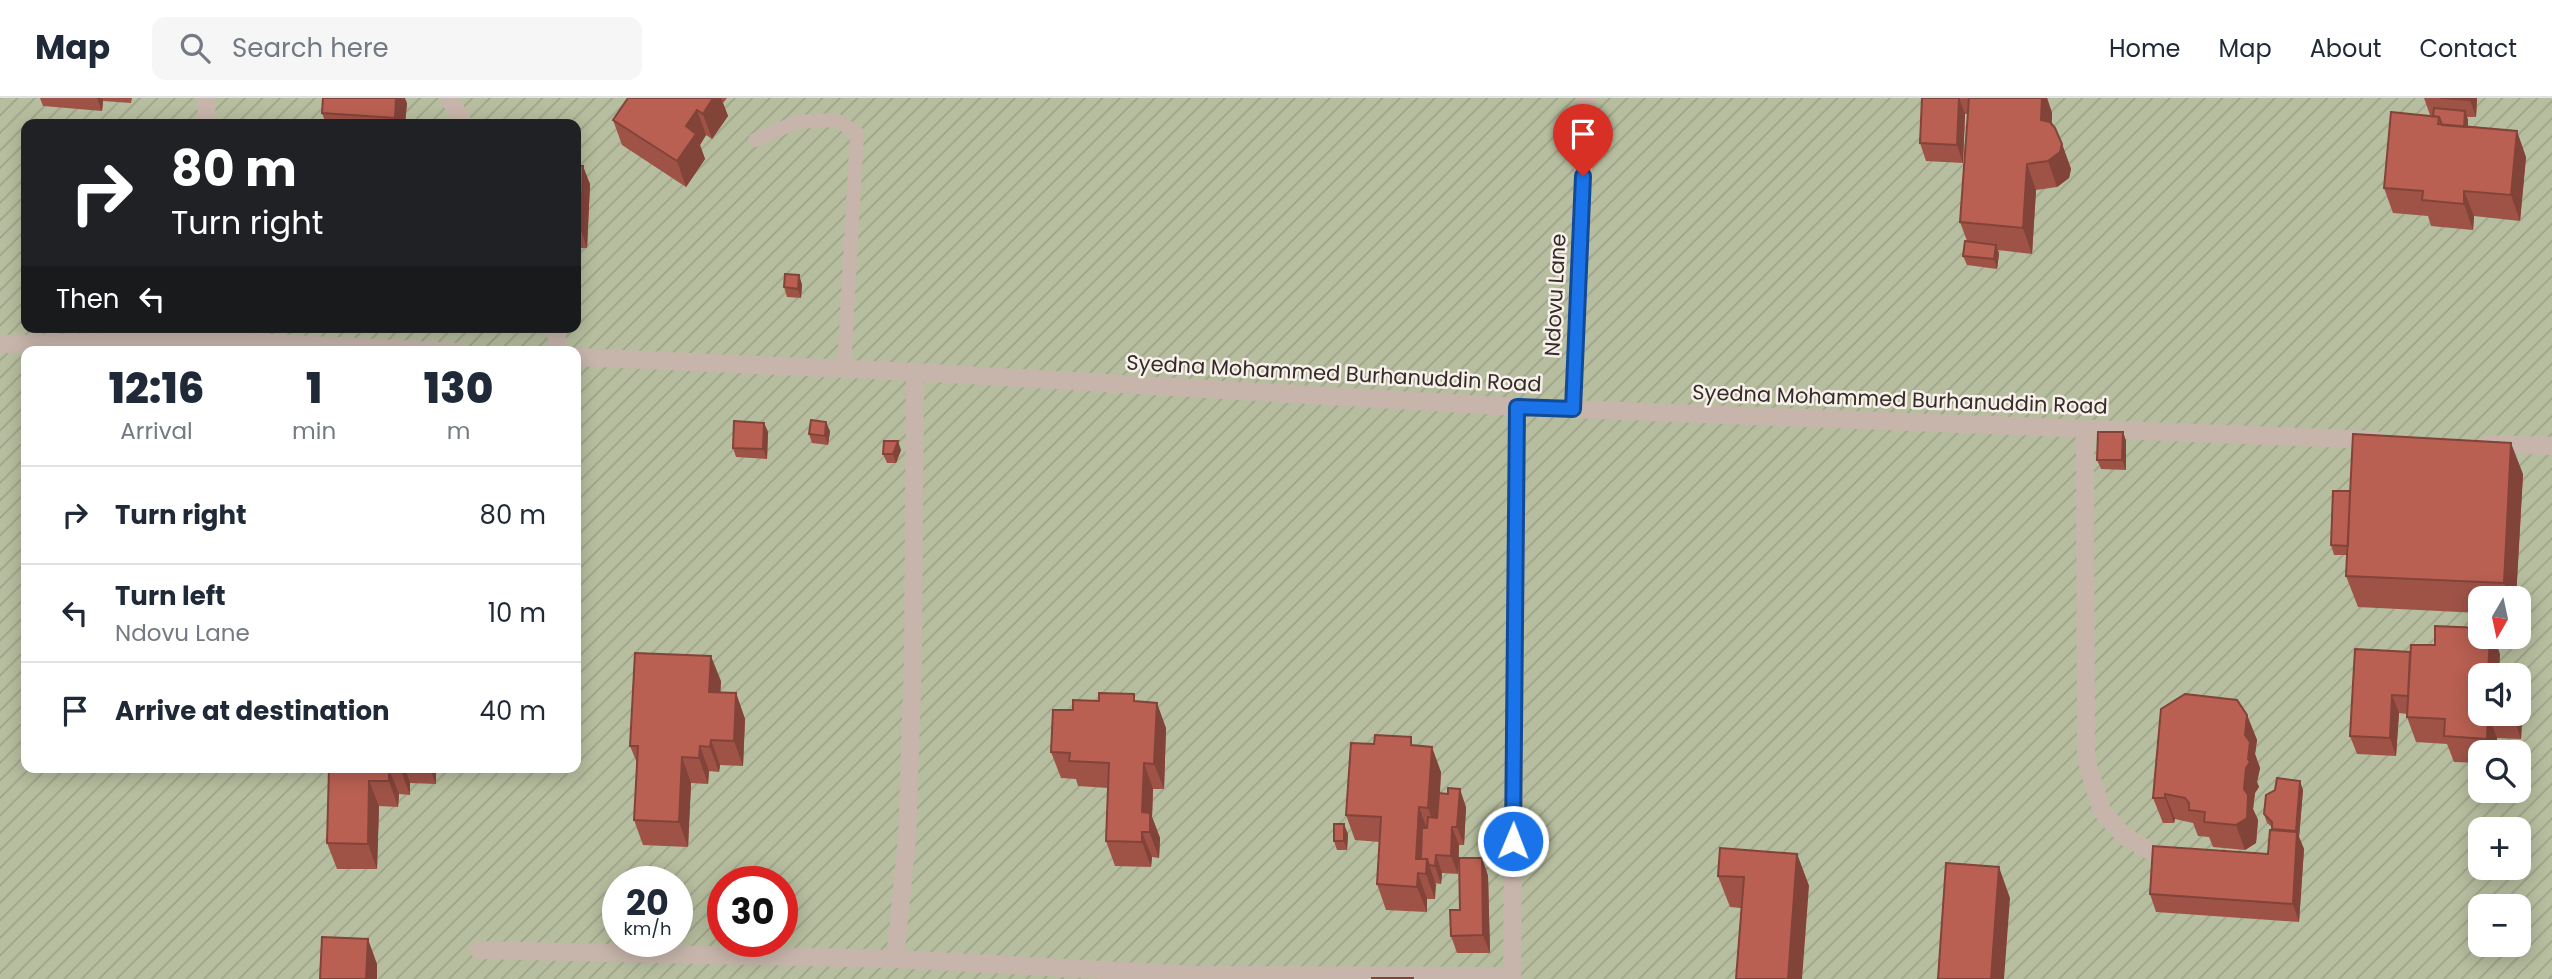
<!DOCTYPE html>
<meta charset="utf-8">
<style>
:root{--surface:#fff;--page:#f6f6f7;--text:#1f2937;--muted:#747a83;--line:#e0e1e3}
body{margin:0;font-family:Poppins,sans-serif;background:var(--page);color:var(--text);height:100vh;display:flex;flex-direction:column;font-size:26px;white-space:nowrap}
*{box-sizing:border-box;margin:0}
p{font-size:23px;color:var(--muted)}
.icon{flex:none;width:38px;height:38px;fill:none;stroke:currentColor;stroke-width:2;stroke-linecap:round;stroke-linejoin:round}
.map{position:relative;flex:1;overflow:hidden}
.sheet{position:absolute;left:21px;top:248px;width:560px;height:427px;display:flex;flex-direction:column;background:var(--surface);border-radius:14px;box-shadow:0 4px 18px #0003}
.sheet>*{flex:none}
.top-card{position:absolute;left:21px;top:21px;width:560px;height:214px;border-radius:14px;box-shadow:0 4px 18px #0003;background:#202124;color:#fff;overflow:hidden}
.needle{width:46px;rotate:189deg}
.controls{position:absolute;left:2468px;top:488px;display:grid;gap:14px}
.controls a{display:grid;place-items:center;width:63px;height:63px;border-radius:14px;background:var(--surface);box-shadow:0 4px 18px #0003;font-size:35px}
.speed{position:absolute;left:602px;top:768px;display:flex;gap:14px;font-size:35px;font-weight:700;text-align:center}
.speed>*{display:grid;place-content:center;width:91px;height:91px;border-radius:50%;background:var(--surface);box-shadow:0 4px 18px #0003;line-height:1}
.speed small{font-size:18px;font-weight:400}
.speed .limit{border:10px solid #d22;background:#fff;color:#111}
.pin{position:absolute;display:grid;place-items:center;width:60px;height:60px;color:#fff;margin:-72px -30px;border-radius:50% 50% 50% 0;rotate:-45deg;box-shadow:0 0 7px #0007}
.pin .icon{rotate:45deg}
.me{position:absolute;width:77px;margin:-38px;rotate:1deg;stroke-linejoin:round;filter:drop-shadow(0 0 5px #0008)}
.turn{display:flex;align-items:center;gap:24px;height:147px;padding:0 35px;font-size:32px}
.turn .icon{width:91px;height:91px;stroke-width:2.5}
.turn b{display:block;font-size:49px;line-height:60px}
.then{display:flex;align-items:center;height:66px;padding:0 35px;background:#0003;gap:14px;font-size:26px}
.eta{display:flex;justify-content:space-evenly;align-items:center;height:119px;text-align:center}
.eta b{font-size:42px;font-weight:800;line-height:49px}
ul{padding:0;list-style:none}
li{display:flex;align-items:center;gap:21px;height:98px;padding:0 35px;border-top:2px solid var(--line)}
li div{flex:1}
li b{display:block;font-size:26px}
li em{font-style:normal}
header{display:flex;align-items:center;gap:42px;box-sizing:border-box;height:98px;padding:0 35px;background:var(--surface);border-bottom:2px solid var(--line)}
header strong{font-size:33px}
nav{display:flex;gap:38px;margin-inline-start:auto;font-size:24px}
.search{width:490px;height:63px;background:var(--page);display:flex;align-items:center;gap:18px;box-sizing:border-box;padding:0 24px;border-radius:14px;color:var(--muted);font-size:26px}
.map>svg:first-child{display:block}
.garden{fill:url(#garden-furrows);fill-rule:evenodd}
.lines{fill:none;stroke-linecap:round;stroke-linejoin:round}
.lane{stroke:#c7b5ab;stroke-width:14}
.street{stroke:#c7b5ab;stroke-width:18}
.wall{fill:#9f5347}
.shaded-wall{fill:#824339}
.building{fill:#b96052;stroke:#824339;stroke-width:2}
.route-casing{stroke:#114b97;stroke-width:18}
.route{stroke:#1a73e8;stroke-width:12}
.labels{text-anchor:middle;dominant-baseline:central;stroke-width:5;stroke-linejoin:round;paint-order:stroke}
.street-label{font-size:21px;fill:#352c29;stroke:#f8f0ea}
</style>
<header>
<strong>Map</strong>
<div class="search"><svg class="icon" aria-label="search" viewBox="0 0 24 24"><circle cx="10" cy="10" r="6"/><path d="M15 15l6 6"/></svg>Search here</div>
<nav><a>Home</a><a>Map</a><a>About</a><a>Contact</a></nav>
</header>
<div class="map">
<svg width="2552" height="881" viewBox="0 0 2552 881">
<defs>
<pattern id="garden-furrows" width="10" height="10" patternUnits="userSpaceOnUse" patternTransform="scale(1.75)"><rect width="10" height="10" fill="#b7be9f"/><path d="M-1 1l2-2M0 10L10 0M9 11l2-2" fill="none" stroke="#9ea389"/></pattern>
</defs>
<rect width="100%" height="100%" fill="#f0e6de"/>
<path class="garden" d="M0,0H2552V881H0ZM26,26H576V229H26ZM26,254H576V670H26ZM2480,500H2518V539H2480ZM2480,578H2518V616H2480ZM2480,654H2518V693H2480ZM2480,732H2518V770H2480ZM618,784H677V844H618ZM723,784H782V844H723ZM2480,808H2518V847H2480Z"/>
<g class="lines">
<path class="lane" d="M755,42L797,24L836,22L857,35L844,270"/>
<path class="street" d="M206,0L207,26
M449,0L464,26
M554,229L560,254
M0,246L207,242L460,254
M576,259L915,274L1517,309L2376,342
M1573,311L1586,0
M2085,331L2086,661L2102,713L2124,738L2159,758
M2488,346L2552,348
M479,852L895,861L907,741L913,562L915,274
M895,861L1196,877L1512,878
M1512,881L1517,309"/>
</g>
<path class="wall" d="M40,0H132L131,5L103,3L102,13L43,8Z
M628,0H727L723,5L728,18L712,41L706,37L700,47L705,61L686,89L622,47L613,22Z
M1922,0H2047L2052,15V26L2062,46L2071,71L2069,80L2057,89L2036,92L2032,156L1998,152L1999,156L1997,171L1967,167L1963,158L1967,143L1960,124L1968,16H1965L1963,65L1926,63L1920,45Z
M2424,0H2477L2476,19H2467L2468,22V29L2526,59L2520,123L2474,118L2473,132L2431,128L2428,118L2393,115L2384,90L2433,18V17H2430Z
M407,5L405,26H326L322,15Z
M576,68L590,86L587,150H576Z
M799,177L802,187L801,200L787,199L784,189Z
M764,325L768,334L767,361L736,359L733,350Z
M830,333L828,347L812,345L809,336Z
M2123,334L2126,343V372L2101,371L2097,362Z
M901,352L896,365H887L883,356Z
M2523,376L2516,500H2480V515L2358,509L2346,478L2347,457H2334L2331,447L2350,393Z
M2410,554L2500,556L2480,616H2518V591L2523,604L2521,641L2497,640V654H2480V665L2454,664L2447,646L2416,644L2407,619V616L2399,615L2396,658L2357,656L2350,638Z
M721,583L720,595H736L745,621L743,668L720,667L719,674L709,673L708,686L691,685L688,749L643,747L634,722L637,665L630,648Z
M1137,604L1166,630L1164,691H1153L1152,719L1160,740L1159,760L1152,759L1151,769L1115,768L1106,743L1108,690L1078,688L1076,681L1061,680L1051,654Z
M2247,617L2257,642L2255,656L2260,670L2257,684L2259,689L2255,695L2253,711L2258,722L2256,745L2245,752L2213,749L2209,739L2198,738L2193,725L2175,721L2174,725H2163L2153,700Z
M1414,647L1441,674L1440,695L1466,709L1464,747H1459L1458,776L1442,775L1441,786L1435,785V801H1427V814L1386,812L1377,786L1380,744L1355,742L1346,717Z
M329,670H436V686L410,685V697L399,696L398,709L379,708L377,771H337L327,745Z
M2275,692H2303L2299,739L2304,751L2299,824L2156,814L2150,796L2268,756L2272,729L2267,725L2264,716Z
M1348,736L1347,752H1337L1334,743Z
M1797,756L1809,788L1741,810L1730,809L1718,778Z
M1482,760L1488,778L1490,855H1457L1451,838L1460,812Z"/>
<path class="shaded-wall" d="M97,0H102L103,3L102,13Z
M396,0H405L407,5L405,26H397L395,20Z
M713,0H721L728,18L712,41L703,16Z
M1959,0L1965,16L1963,65L1957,47Z
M2042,0H2047L2052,15L2050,48L2041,22Z
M2470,0H2477L2476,19L2470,2Z
M697,12L706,37L700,47L705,61L686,89L677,63L686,28Z
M2465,13L2468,22L2466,52L2463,43Z
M2517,33L2526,59L2520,123L2511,97Z
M2062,46L2071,71L2069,80L2057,89L2048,63Z
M2027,66L2036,92L2032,156L2023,130Z
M583,68L590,86L587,150L581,132Z
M2464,93L2474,118L2473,132L2464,106Z
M1996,147L1999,156L1997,171L1994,161Z
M799,177L802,187L801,200L798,191Z
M826,324L830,333L828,347L825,338Z
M764,325L768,334L767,361L763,351Z
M2123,334L2126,343V372L2122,362Z
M898,343L901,352L896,365L893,356Z
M2511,345L2523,376L2516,500H2510L2504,485Z
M2490,539H2494L2500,556L2499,578H2488Z
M711,558L721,583L719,619L709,594Z
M2518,591L2523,604L2521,641L2512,616H2518Z
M736,595L745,621L743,668L734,643Z
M2392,597L2399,615L2396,658L2390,640Z
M1157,605L1166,630L1164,691L1154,666Z
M2488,616L2497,640V654H2492L2487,641Z
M2247,617L2257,642L2255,656L2260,670L2257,684L2259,689L2255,695L2253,711L2258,722L2256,745L2245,752L2236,727L2248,661L2245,637Z
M711,642L720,667L719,674L710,649Z
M700,648L709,673L708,686L699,660Z
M1432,649L1441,674L1437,735L1428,710Z
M682,659L691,685L688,749L679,724Z
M1144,665L1153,691L1152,719L1160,740L1159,760L1142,714Z
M400,670H405L410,685V697Z
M430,670H436V686Z
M389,671L399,696L398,709L389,683Z
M369,683L379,708L377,771L368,746Z
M2300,683L2303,692L2299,739L2304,751L2299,824L2293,806L2296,733Z
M1460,691L1466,709L1464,747L1457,729Z
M2165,696L2175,721L2174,725L2165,700Z
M1419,709L1428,734L1426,767L1416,761Z
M1344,726L1348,736L1347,752L1344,743Z
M1452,729L1459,747L1458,776L1451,758Z
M1142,734L1152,759L1151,769L1142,744Z
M1797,756L1809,788L1802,881H1788Z
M1436,757L1442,775L1441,786L1435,768Z
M1482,760L1488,778L1490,855L1483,837Z
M1427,761L1436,787L1435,801L1426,776Z
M1999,769L2010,800L2004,881H1991Z
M1418,775L1427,801V814L1417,789Z
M368,841L377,866V881H366Z"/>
<path class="building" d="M323,0H396L395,20L322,15Z
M628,0H713L703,16L697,12L686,28L696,36L677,63L613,22Z
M1922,0H1959L1957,47L1920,45Z
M1969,0H2042L2041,22L2050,24L2055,30L2062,46L2060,54L2048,63L2027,66L2023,130L1960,124Z
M2440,0H2470V2Z
M2434,10L2465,13L2464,29L2442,27L2439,19L2433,18Z
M2391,14L2439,19L2438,26L2517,33L2511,97L2464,93V106L2422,102L2423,93L2384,90Z
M576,68H583L581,132H576Z
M1965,143L1996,147L1994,161L1963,158Z
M785,176L799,177L798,191L784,189Z
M811,322L826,324L825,338L809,336Z
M734,323L764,325L763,351L733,350Z
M2098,334H2123L2122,362H2097Z
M2353,336L2511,345L2504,485L2346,478Z
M884,343H898L893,356H883Z
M2333,393H2350L2348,448L2331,447Z
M2435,528L2480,530V539H2490L2488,577L2494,578H2480V616H2488L2487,641L2444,638L2445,621L2407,619L2411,547H2435Z
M2355,551L2410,554L2408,598L2392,597L2390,640L2350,638Z
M635,555L711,558L709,594L736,595L734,643L711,642L710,649L700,648L699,660L682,659L679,724L634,722L638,648H630Z
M1099,595L1134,596V603L1157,605L1154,666L1144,665L1142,714L1150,715V734H1142V744L1106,743L1109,665L1069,663L1070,655L1051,654L1053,612H1073V602L1099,603Z
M2185,596L2237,602L2247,617L2245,637L2250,644L2248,661L2250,664L2246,670L2244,691L2248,697L2247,720L2236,727L2204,724L2205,714L2189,712V705L2185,700L2165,696V700H2153L2161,611Z
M1375,637L1411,639V647L1432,649L1428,710L1419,709L1416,761H1427L1426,776L1418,775L1417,789L1377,786L1381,719L1346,717L1351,645L1374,646Z
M329,670H400V672L389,671V683H369L368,746L327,745Z
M2277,680L2300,683L2296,733L2272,731V724L2264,716L2266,697L2275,692Z
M1448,690L1460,691L1457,729H1452L1451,758L1436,757L1435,768L1429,767L1427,761H1421L1422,730H1427L1428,719L1437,720L1439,695L1448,696Z
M1334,726H1344V743H1334Z
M2270,732L2297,734L2293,806L2150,796L2153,748L2268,756Z
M1720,750L1797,756L1788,881H1736L1744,779L1718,778Z
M1459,760H1482L1483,837L1451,838L1450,812H1460Z
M1946,765L1999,769L1991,881H1938Z
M322,839L368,841L366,881H320Z
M1372,880H1414L1372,881Z"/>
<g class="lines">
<defs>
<path id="route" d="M1513,743L1517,309L1573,311L1583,78"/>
</defs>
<use href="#route" class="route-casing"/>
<use href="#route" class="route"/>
</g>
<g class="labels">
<g class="street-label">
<text transform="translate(1555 197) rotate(-87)">Ndovu Lane</text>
<text transform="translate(1334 275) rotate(3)">Syedna Mohammed Burhanuddin Road</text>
<text transform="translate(1900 301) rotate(2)">Syedna Mohammed Burhanuddin Road</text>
</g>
</g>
</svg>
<div class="controls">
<a><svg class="needle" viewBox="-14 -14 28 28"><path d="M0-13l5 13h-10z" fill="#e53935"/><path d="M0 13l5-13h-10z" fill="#747a83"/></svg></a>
<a><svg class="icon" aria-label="sound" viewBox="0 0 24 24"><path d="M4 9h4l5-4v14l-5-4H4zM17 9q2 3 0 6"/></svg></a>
<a><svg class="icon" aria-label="search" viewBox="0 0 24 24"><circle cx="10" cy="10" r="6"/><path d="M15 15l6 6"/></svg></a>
<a>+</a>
<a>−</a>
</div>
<div class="speed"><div>20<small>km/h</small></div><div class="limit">30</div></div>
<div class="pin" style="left:1583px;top:78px;background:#d93025"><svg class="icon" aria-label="arrive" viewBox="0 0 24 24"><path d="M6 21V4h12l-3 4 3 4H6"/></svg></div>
<svg class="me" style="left:1513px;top:743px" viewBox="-20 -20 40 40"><circle r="17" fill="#1a73e8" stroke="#fff" stroke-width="3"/><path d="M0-11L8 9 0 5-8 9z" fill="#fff"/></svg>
<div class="top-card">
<div class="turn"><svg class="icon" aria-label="right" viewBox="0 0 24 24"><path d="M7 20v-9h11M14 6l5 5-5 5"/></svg><div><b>80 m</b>Turn right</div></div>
<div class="then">Then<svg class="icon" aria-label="left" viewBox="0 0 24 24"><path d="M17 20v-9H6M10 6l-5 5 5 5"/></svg></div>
</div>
<section class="sheet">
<div class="eta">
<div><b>12:16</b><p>Arrival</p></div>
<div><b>1</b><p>min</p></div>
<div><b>130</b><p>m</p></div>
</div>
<ul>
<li><svg class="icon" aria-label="right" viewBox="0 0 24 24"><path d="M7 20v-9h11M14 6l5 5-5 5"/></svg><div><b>Turn right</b></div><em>80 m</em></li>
<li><svg class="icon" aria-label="left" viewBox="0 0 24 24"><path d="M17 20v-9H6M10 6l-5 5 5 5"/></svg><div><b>Turn left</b><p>Ndovu Lane</p></div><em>10 m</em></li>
<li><svg class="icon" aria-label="arrive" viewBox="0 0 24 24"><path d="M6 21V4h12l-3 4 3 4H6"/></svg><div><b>Arrive at destination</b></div><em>40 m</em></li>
</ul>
</section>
</div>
